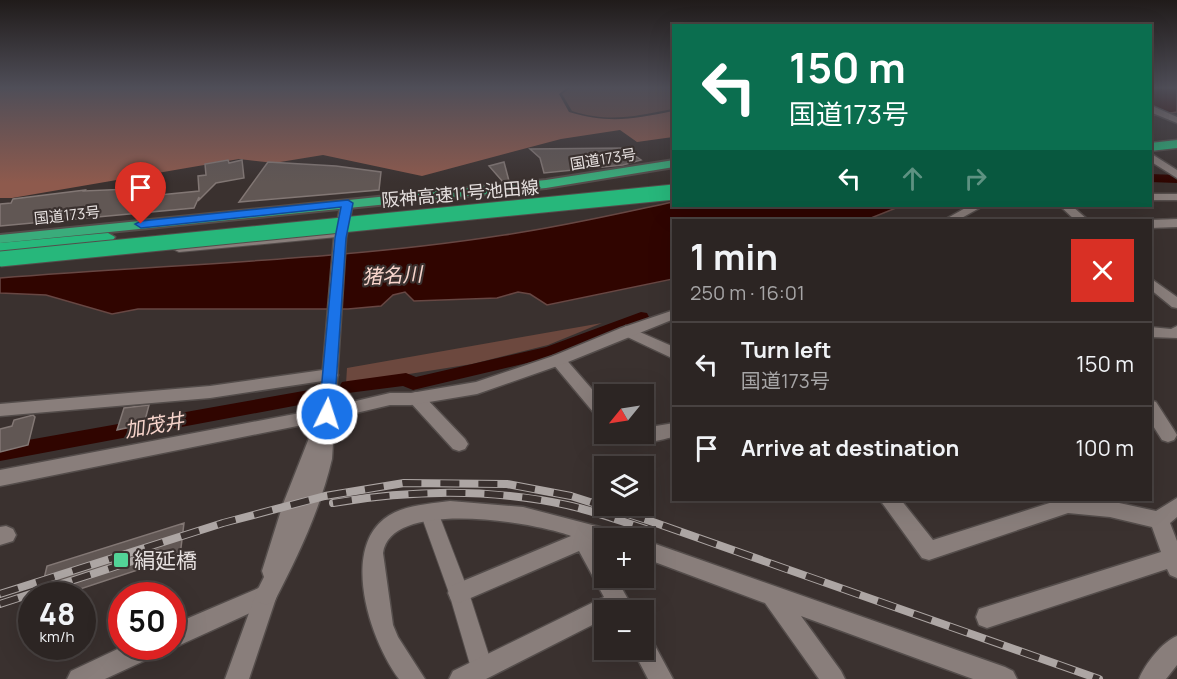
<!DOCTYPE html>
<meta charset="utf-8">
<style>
:root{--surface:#2c2523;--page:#342d2b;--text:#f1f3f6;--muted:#a6a5a6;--line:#484241}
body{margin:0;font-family:Manrope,"Noto Sans JP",sans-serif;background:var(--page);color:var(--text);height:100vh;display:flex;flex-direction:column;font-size:22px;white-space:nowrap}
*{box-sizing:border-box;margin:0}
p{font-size:20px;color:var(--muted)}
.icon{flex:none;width:33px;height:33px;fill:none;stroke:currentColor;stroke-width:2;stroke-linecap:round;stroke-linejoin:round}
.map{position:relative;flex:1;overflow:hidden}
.details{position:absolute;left:672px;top:219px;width:480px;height:282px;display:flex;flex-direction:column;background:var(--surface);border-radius:0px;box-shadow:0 6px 24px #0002,0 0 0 2px var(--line)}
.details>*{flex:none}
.top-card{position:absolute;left:672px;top:24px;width:480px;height:183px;border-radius:0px;box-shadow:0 6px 24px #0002,0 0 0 2px var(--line);background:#0b6e4f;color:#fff;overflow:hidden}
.needle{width:39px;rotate:240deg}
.tools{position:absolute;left:594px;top:384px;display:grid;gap:12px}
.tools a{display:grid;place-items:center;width:60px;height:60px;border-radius:0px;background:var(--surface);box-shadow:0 6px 24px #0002,0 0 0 2px var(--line);font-size:30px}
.speed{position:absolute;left:18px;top:582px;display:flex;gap:12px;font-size:30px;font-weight:700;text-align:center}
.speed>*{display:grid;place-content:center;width:78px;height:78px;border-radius:50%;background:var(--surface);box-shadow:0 6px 24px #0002,0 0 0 2px var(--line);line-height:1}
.speed small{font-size:15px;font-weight:400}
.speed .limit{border:9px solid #d22;background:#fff;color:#111}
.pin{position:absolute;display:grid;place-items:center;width:51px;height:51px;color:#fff;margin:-62px -26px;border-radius:50% 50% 50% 0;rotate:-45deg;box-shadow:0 0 6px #0007}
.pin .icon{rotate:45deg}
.me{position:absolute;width:66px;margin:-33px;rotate:4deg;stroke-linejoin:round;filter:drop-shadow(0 0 4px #0008)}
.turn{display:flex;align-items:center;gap:21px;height:126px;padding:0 18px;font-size:27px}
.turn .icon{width:78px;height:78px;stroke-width:2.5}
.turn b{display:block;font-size:42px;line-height:51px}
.lanes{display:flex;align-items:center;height:57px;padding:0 18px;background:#0003;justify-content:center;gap:30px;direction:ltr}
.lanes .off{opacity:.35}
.round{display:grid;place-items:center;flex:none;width:63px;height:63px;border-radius:0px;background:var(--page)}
.headline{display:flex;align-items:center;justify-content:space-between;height:102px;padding:0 18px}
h1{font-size:36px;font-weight:700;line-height:45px}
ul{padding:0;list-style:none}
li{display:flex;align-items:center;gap:18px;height:84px;padding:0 18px;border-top:2px solid var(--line)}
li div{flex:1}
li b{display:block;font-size:22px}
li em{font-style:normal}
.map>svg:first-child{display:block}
.green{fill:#6c483e}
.forest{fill:#8e5a4d}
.water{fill:#300500;stroke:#674743;stroke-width:1.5}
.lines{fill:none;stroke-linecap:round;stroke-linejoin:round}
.canal{fill:#300500;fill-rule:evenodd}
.building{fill:#615754;stroke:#827774;stroke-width:1.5}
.pedestrian-casing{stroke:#544d4b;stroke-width:2}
.minor-casing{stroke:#544d4b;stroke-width:3}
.tertiary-casing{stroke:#544d4b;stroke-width:3}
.secondary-casing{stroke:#544d4b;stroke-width:3}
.trunk-casing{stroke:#544d4b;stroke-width:4}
.motorway-casing{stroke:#544d4b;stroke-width:3}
.pedestrian{fill:#897e7b;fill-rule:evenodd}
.minor{fill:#897e7b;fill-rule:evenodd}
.tertiary{fill:#897e7b;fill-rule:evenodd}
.secondary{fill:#897e7b;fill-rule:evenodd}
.trunk{fill:#3aac7b;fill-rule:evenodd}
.motorway{fill:#27b77b;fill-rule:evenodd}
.rail-casing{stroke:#ada6a4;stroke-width:8}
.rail{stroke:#3a312f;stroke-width:6;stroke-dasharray:19;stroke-linecap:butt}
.motorway-bridge-casing{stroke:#544d4b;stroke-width:17;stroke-linecap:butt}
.motorway-bridge{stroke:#27b77b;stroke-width:15}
.route{fill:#1a73e8;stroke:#114b97;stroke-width:1.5}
.poi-dot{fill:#52d397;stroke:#3a312f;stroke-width:2}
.labels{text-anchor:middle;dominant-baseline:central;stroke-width:4.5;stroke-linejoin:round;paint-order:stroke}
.far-street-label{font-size:15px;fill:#e6e0df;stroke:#3a312f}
.street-label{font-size:18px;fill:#e6e0df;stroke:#3a312f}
.water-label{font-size:20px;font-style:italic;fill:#f8d5cc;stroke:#3a312f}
.near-poi-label{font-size:21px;fill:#e6e0df;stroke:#3a312f;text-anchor:start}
</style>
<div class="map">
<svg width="1177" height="679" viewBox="0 0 1177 679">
<rect width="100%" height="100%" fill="#3a312f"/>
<path class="green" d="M570,88H673V109C636,116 610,123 572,111L562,94Z
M602,323L548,345L472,364L346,384L347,368Z"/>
<path class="forest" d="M0,88H567L559,94L569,112C609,124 634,119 673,111V137L637,142L620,130L561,139L422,176L323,155L274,163L239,159L12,198H0Z"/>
<path class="water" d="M1151,88H1177V112L1151,116Z
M673,202L674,206H901L866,220H674L673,279L547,305L530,294L518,292L497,298L414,301L405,292L393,295L381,306L348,309H138L112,314L46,295L0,293V278C168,264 337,261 504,235C561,227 617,214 673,202Z"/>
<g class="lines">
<path class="canal" d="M1150,174L1177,175V183L1150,182Z
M641,312L647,313L649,317L647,321L556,356L413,390L403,386L348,393L342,392L339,387L342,382L348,381L406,373L416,377L546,347Z
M309,390L315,392L318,397L315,402L0,461V445Z"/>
</g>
<path class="building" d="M624,148L641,160L623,165L544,173L540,158L530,149Z
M228,160L229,163L242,160L244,178L216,183L199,200V197L194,208L0,226V204L11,203L13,199L85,190L84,191L130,189L133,190L132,191H138L136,193L147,192L159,195L199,191L198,176L206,175L205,164Z
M268,162L336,166L381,172L379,190L239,202Z
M504,162L509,181L503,182L489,166Z
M149,405L144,424L117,430L124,408Z
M33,415L35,417L28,445L0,452V429L12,426L14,420Z
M184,523L180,556L59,596H40L47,566Z"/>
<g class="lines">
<defs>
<path id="pedestrian" d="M333,232L339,235L337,237L179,252L173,249L179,246Z
M429,504L435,507L438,512L469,593L493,668L489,675L482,679L475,675L471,668L449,593L420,512L423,507Z"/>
<path id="minor" d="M1150,105L1177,117V123L1150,112Z
M1150,153L1177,170V178L1150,161Z
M1150,194H1177V200H1150Z
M1060,206H1072L1088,220H1075Z
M1177,219V227L1150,228V220Z
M1150,278L1177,297V308L1172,307L1150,289Z
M626,326L674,347V359L621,334L619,331Z
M1177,326V338L1150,337V327L1171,329Z
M558,355L563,356L604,403V418L594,413L553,364L550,360L553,356Z
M330,369L336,371L338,375L336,379L210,398L0,416V404L210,386Z
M416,392L422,394L465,439L468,444L465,449L459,451L453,449L410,402L408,398L410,394Z
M1150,400L1156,402L1174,430L1177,435L1174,440L1168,442L1162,440L1150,421Z
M326,408L332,409L334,414L332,419L0,486V470Z
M674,423V437C660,439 639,449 631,434H644V428Z
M1177,498V517L1170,523L1177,541V578L1170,575L1167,569L987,628L979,625L976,617L979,609L1161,552L1152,527L1110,517L1068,513L929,560L922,558L880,500H901L933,540L1059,500L1110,501L1156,511Z
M450,501L523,507L619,532L622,538H604V545L596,542L604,558V578H616L634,610H604V619L486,679H449L453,671L604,597L579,551L459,603L451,600L448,593L451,586L571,536C537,523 391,497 383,553L393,625L398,637L425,679H399C371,642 341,553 384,519C401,505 429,504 450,501Z
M6,526L13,529L16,535L13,541L0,545V527Z
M644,540L1005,667L1013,671L1017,679H973L801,616L841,671L845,679H819L765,603L644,558Z
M266,585L274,588L277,595L274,602L180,645L172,648L168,646H172V625Z
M1177,636V665L1166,679H1139C1145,664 1162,642 1177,636Z
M644,637L652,640L673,679H648L633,650H644Z
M124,646H162L159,654L105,679H67L71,671Z"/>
<path id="tertiary" d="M969,206H983L958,220H944Z
M674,310V319L563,364L477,394L411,405H390L326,420L320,419L318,414L320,409L326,408L390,393H411L476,382L553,356L621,328Z
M266,585L274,588L277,595L249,679H225L258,588Z"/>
<path id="secondary" d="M347,200L353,203L346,238L332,459C320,510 298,556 274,602L266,605L258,602L255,595L264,577L262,571L283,504L311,433L318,427L334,238L341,203Z"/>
<path id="trunk" d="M674,160V167L546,188L0,243V235L546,180Z"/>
<path id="motorway" d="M1177,140V148L1150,151V143Z
M108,233L115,237L113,240L0,253V243Z"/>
</defs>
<use href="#pedestrian" class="pedestrian-casing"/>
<use href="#minor" class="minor-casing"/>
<use href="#tertiary" class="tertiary-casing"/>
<use href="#secondary" class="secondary-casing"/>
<use href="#trunk" class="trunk-casing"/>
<use href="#motorway" class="motorway-casing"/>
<use href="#pedestrian" class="pedestrian"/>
<use href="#minor" class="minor"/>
<use href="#tertiary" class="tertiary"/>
<use href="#secondary" class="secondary"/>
<use href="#trunk" class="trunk"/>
<use href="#motorway" class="motorway"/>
<defs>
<path id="rail" d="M333,503C411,490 489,488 567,505C594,511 620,521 646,529
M0,594L223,523L325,496L404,483L507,484L571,496L653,522L1099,679
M0,604L157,553"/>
</defs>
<use href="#rail" class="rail-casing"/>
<use href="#rail" class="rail"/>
<defs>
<path id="motorway-bridge" d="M0,259L674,192"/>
</defs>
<use href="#motorway-bridge" class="motorway-bridge-casing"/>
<use href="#motorway-bridge" class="motorway-bridge"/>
</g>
<linearGradient id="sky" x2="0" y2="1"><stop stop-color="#201b1a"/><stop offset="0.48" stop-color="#4f4e58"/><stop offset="1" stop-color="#4f4e58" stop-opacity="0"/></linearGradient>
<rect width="1177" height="183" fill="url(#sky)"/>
<path class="route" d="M348,200L353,203L346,238L334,414L332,418H321L319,414L335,238L341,207L141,228L135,224L141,221Z"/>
<rect class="poi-dot" x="113" y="552" width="16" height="16" rx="3"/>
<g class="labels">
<g class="far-street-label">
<text transform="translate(603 159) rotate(-9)">国道173号</text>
<text transform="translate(67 215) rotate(-6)">国道173号</text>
</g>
<g class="street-label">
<text transform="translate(460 193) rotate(-5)">阪神高速11号池田線</text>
</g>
<g class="water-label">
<text transform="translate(392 275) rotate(-3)">猪名川</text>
<text transform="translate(154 425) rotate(-10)">加茂井</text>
</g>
<g class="near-poi-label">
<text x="134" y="560">絹延橋</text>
</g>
</g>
</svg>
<div class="tools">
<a><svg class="needle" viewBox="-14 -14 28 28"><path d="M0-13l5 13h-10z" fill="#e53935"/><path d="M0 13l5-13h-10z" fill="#a6a5a6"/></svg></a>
<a><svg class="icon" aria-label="layers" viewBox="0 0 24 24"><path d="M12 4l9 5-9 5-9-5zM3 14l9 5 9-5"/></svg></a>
<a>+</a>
<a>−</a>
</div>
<div class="speed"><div>48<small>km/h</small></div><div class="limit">50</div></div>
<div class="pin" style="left:141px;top:224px;background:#d93025"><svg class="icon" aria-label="arrive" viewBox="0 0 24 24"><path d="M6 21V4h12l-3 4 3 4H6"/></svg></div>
<svg class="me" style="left:327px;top:414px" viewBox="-20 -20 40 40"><circle r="17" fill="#1a73e8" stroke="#fff" stroke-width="3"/><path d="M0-11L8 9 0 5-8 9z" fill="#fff"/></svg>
<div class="top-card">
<div class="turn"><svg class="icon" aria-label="left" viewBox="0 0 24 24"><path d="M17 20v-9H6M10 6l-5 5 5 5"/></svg><div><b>150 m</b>国道173号</div></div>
<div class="lanes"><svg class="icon" aria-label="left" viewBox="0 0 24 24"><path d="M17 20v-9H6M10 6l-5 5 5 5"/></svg><svg class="icon off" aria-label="ahead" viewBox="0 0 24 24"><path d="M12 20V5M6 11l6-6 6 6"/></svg><svg class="icon off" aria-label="right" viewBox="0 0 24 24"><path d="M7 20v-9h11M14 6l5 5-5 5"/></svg></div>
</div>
<section class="details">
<div class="headline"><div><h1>1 min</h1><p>250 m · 16:01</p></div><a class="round" style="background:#d93025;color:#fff"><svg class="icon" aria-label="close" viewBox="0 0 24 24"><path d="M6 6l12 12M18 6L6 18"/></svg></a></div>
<ul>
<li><svg class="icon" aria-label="left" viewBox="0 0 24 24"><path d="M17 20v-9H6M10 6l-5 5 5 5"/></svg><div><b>Turn left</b><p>国道173号</p></div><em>150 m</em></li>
<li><svg class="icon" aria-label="arrive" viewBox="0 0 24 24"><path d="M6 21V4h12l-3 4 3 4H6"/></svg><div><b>Arrive at destination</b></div><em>100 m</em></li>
</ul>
</section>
</div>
